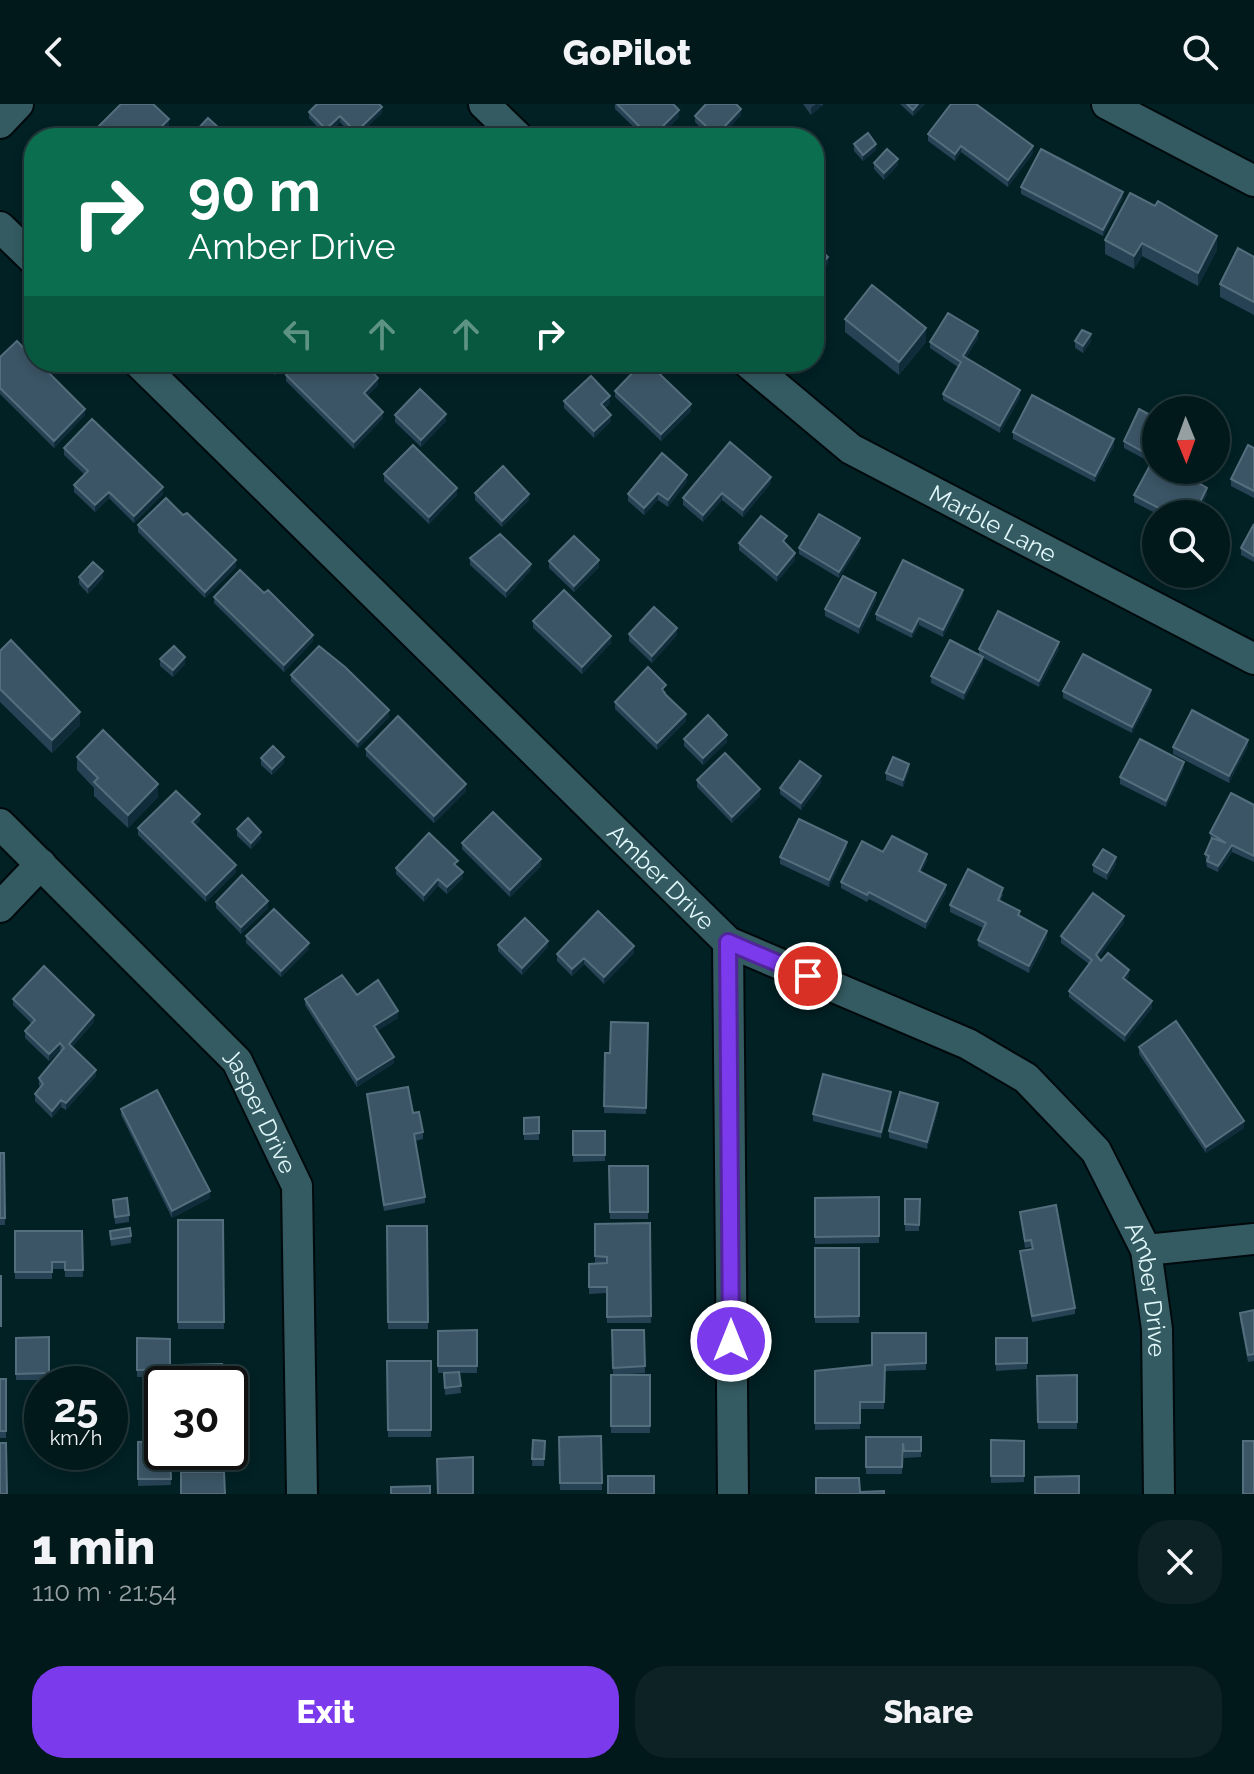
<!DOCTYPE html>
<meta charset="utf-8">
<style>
:root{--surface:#02191c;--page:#0c2225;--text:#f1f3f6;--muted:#96a0a3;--line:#23383b;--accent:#7c3aed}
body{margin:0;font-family:Raleway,sans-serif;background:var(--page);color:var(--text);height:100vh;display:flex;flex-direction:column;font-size:30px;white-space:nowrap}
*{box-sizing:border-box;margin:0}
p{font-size:26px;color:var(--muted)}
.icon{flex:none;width:44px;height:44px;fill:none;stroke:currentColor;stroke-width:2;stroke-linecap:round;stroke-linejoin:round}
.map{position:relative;height:1390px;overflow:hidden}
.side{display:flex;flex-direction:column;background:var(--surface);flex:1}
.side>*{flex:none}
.banner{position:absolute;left:24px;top:24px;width:800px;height:244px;border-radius:32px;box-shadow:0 4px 12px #0003,0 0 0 2px var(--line);background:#0b6e4f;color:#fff;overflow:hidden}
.needle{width:52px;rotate:179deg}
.buttons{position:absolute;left:1142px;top:292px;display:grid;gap:16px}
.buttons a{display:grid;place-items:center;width:88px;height:88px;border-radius:50%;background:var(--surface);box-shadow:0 4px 12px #0003,0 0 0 2px var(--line);font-size:40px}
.speed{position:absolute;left:24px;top:1262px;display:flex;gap:16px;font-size:40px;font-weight:700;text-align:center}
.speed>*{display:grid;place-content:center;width:104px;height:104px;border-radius:50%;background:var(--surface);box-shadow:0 4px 12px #0003,0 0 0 2px var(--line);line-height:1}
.speed small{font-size:20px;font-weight:400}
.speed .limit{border:4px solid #111;border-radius:12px;background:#fff;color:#111}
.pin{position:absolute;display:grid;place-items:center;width:68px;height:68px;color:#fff;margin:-34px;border:4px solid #fff;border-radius:50%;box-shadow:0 2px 8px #0007}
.me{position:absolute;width:88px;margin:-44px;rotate:0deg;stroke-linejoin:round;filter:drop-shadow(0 0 6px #0008)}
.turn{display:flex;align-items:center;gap:28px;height:168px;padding:0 32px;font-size:36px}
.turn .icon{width:104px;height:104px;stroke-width:2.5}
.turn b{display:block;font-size:56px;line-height:68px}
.lanes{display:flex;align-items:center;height:76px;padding:0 32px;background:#0003;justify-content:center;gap:40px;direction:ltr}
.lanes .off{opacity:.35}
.round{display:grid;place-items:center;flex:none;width:84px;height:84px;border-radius:32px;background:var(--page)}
.headline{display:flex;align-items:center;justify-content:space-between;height:136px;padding:0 32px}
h1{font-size:48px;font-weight:800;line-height:60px}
.primary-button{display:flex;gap:16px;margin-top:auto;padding:16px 32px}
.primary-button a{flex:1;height:92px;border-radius:32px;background:var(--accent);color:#fff;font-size:32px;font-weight:800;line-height:92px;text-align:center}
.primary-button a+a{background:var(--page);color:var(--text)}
header{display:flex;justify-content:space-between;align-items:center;height:104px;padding:0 32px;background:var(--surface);font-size:36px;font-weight:800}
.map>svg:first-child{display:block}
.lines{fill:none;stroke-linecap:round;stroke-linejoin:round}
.minor-casing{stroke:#00090c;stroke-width:34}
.minor{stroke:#335b61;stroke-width:30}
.wall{fill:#274254}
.shaded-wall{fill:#102c3a}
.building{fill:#3b5566;stroke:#556e7d;stroke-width:2}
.route-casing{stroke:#51269a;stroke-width:20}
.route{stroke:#7c3aed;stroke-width:14}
.labels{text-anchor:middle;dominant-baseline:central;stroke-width:8;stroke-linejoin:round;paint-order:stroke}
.street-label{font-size:24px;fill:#e1f7fa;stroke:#00090b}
</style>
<header><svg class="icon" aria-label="back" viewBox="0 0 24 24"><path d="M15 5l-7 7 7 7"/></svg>GoPilot<svg class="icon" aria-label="search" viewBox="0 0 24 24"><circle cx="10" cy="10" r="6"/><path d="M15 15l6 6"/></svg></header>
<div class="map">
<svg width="1254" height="1390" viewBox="0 0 1254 1390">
<rect width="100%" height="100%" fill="#022125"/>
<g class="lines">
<defs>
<g id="minor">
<path d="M484,0L519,34"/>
<path d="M1107,0L1254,77"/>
<path d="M0,19L18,0"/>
<path d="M0,123L34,156"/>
<path id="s1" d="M138,258L728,838L968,940L1026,974L1096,1047L1146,1146L1157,1225L1159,1390"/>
<path id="s2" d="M747,258L851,345L1254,555"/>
<path id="s3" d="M0,720L237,957L297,1082L302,1390"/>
<path d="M0,803L41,760"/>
<path d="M728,838L733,1390"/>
<path d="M1146,1146L1254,1135"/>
</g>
</defs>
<use href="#minor" class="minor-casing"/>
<use href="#minor" class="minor"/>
</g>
<path class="wall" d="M615,0H673L679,13L658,34H645L615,5Z
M803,0H823V1L811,11Z
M900,0H925L913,12Z
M309,8L382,9L355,34L340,18L326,32L309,14Z
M741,11L727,26L711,34L695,18V12Z
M196,27L219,31L216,34H196Z
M928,30L1033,49L1008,83L961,48L955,57L928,37Z
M854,40L876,46L863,57L854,47Z
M874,59L898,61L884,76L874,65Z
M1021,83L1123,94L1103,132L1021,90Z
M1105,136L1217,146L1198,182L1142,152L1134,165L1105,150Z
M1254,153V211L1220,193V180Z
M845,215L926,238L899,271L845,228Z
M978,234L966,254L1020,293L1000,329L943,296V290L958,263L930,244V238Z
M1075,237H1091L1083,249L1075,244Z
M0,253L85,311L54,344L0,290Z
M262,258H288L275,271Z
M544,258H559L552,265Z
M575,258H589L582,265Z
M286,271L378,281L367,292L383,314L354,345L286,277Z
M615,287L691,307L661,337L615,293Z
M564,297L610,299L605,304L611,317L594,334L564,304Z
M395,311L446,317L421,343L395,318Z
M1156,314V366L1207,390L1197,410H1157L1134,398V391L1152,359L1124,344V337Z
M1013,328L1114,342L1095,378L1013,335Z
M64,344L163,390L134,419L109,394L95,408L74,388V381L84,370L64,351Z
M1254,344V394L1231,382V375Z
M384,370L457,391L429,420L384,377Z
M687,378L668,403L658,396L644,411L628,397V390Z
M771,379L743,413L722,396L703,418L683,401V394Z
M475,389L529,396L502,423L475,396Z
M183,411L236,463L205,494L138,428V421Z
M1254,420V458L1241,451V444Z
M739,439H787L786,440L795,456L777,478L739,446Z
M860,440L839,474L799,450V444Z
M470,454L531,466L506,494L470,461Z
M549,457L599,463L574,488L549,464Z
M79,473L103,474L88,490L79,480Z
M264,489L313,537L284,568L214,499V493Z
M963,492L943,533L919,521L912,534L876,516V510Z
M876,496L859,530L825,512V505Z
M533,517L611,539L582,570L533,524Z
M629,530L677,531L652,559L629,537Z
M979,545H1059L1039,583L983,554V559L964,596L931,579V572L979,551Z
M0,547L80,621L52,649L0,598Z
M160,555L185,560L173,573L160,562Z
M291,571L389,613L358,644L291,577Z
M666,587L665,589L686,617L657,646L615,605V598Z
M1063,587L1151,592L1132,629L1063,594Z
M684,635L727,638L703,661L684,642Z
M1248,642L1229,679L1173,650V643Z
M366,645L466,687L434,719L366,652Z
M77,653L158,693L128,724L94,692V684L77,666Z
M261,654L284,659L272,671L261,661Z
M1184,664L1166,703L1120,680V673Z
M909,666L903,683L886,676V669Z
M697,676L760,692L732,719L697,683Z
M821,679L801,706L780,690V684Z
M1254,701V758L1232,748L1218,768L1207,763L1205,750L1211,736L1210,729Z
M200,717L195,721L236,768L206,798L138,731V724Z
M237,725L261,734L251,745L237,732Z
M462,739L541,762L510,793L462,745Z
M847,744L829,783L780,760V753Z
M883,748L927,756L921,768L946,788L926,825L869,795L867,798L841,784V778Z
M1116,760L1107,776L1093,768V761Z
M458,763L463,774L447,790L438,782L424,798L396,770V764Z
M1003,790L1000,797L1047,834L1029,869L978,842V836L983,824L950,808V801Z
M216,798L268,804L241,830L216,804Z
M1124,819L1098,854L1129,872L1126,877L1152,904L1125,938L1069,893V887L1089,860L1061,839V832Z
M246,832L309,845L281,873L246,839Z
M498,841L548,843L522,871L498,847Z
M634,849L604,880L584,860L572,872L557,857V850Z
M13,895L94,918L72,943L96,972L66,1006L61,1003L52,1014L35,997V990L40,983L39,981V974L61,948L60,946L49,957L25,934V927L32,920L13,901Z
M305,895L398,914L377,927L394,959L357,983L305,901Z
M648,919L646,1010L604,1009L605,949H610Z
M1139,943L1244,1024L1206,1049L1139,950Z
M367,990L413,1009L423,1028V1035L415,1037L425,1093V1099L384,1107Z
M891,994L881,1034L813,1017V1010Z
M121,1005L210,1094L172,1114L121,1011Z
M938,1006L927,1045L889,1034V1027Z
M539,1013V1036H524V1014Z
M573,1027H605V1057L573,1058Z
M0,1049H4L5,1121H0Z
M609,1062H648V1115H610Z
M879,1093V1139L815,1140V1094Z
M905,1095H920L919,1127H905Z
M113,1096L129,1111V1118L115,1120Z
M1020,1108L1075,1204V1210L1032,1218L1020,1154V1147L1032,1145L1031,1143L1025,1144Z
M178,1116H223L224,1225H178Z
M650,1119L651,1219H607V1189L589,1190V1160L595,1159V1120Z
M387,1122H427L428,1225H388Z
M15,1127H82L83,1173H65V1165H52V1175H15Z
M131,1132V1139L111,1142L110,1134Z
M815,1144H859V1219H815Z
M1254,1206V1257L1248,1258L1240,1216V1209Z
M477,1226V1269H459L461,1289L445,1291L444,1269H438V1227Z
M612,1226H644L645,1269L613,1271Z
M926,1229V1266L885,1267L884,1305H860V1325L815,1326V1267L872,1261Z
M49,1233V1276H16V1234Z
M137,1234L170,1235V1272L137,1273Z
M996,1234H1027V1265L996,1267Z
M387,1257H431V1333H388Z
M611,1271H650V1329H611Z
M1077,1271V1325H1038L1037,1272Z
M0,1275H6V1334H0Z
M601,1332L602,1386H560L559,1333Z
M866,1333H921V1353L904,1354L903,1345L902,1370H866Z
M533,1336L545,1337L544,1362H532Z
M991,1336L1024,1337V1378L991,1379Z
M138,1338L170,1348L171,1381L138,1382Z"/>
<path class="shaded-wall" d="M816,0L823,1L811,11V4Z
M918,0H925L913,12V6Z
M382,3V9L356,34V28Z
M741,5V11L724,29V23Z
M679,6V13L658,34H652Z
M340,12V18L326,32V25Z
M169,15V22L157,34H150Z
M219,24V31L216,34H210Z
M876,40V46L863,57V51Z
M961,42V48L955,57V50Z
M1033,42V49L1008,83V76Z
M898,55V61L884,76V69Z
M1123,88V94L1103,132V126Z
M1217,132V146L1198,182V169Z
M1142,139V152L1134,165V152Z
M828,153V160L814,174V167Z
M926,224V238L899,271V258Z
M978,227V234L963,259V252Z
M1091,230V237L1083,249V242Z
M282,258H288L275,271V265Z
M553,258H559L552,265V259Z
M583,258H589L582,265Z
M378,274V281L364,296V289Z
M1020,286V293L1000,329V322Z
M610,292V299L601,307V300Z
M691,300V307L661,337V330Z
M85,305V311L54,344V337Z
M383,308V314L354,345V338Z
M446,310V317L421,343V336Z
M611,311V317L594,334V327Z
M1114,335V342L1095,378V372Z
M687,371V378L668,403V396Z
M771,373V379L743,413V406Z
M163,383V390L134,419V412Z
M457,384V391L429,420V413Z
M1207,384V390L1197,410H1194Z
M109,388V394L95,408V401Z
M658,389V396L644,411V404Z
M722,389V396L703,418V411Z
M529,390V396L502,423V417Z
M860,434V440L839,474V468Z
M795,449V456L777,478V471Z
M236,456V463L205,494V488Z
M599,456V463L574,488V482Z
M531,460V466L506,494V487Z
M103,467V474L88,490V483Z
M963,486V492L943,533V526Z
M876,489V496L859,530V523Z
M919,514V521L912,534V528Z
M677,524V531L652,559V552Z
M313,531V537L284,568V561Z
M611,532V539L582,570V563Z
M1059,538V545L1039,583V577Z
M185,553V560L173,573V566Z
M983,553V559L964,596V589Z
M1151,586V592L1132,629V623Z
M389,606V613L358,644V638Z
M80,608V621L52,649V636Z
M686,610V617L657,646V639Z
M727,631V638L703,661V654Z
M1248,636V642L1229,679V672Z
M284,653V659L272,671V665Z
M1184,658V664L1166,703V697Z
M909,660V666L903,683V676Z
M821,672V679L801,706V699Z
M158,680V693L128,724V711Z
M466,680V687L434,719V712Z
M760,685V692L732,719V713Z
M200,710V717L192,725V718Z
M261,728V734L251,745V739Z
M847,738V744L829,783V776Z
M1232,741V748L1218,768V762Z
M927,750V756L919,774V767Z
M1116,753V760L1107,776V769Z
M541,755V762L510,793V786Z
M236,761V768L206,798V791Z
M463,768V774L447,790V783Z
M438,775V782L424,798V791Z
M946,781V788L926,825V818Z
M268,797V804L241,830V823Z
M1124,812V819L1096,858V851Z
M1047,827V834L1029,869V862Z
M548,837V843L522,871V864Z
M309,839V845L281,873V867Z
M634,842V849L604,880V873Z
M584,854V860L572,872V865Z
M1129,866V872L1123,881V874Z
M1152,897V904L1125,938V931Z
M398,907V914L374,929V922Z
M94,911V918L69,946V940Z
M60,939V946L49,957V950Z
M394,953V959L357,983V976Z
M96,966V972L66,1006V999Z
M891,988V994L881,1034V1028Z
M61,996V1003L52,1014V1007Z
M938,999V1006L927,1045V1038Z
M1244,1017V1024L1206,1049V1043Z
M210,1087V1094L172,1114V1107Z"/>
<path class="building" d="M121,0H153L169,15L150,34H87Z
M317,0H379L382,3L356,28L340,12L326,25L309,8Z
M617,0H673L679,6L651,34Z
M706,0H736L741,5L724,23L735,34H711L715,30L695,12Z
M907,0H918L913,6Z
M951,0H976L1033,42L1008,76L961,42L955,50L928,30Z
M208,14L219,24L210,34H204L196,27Z
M868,29L876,40L863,51L854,40Z
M887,45L898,55L884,69L874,59Z
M1041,45L1123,88L1103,126L1021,83Z
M1130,89L1155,102L1158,97L1217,132L1198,169L1142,139L1134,152L1105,136Z
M814,140L828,153L814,167Z
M1238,144L1254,153V198L1220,180Z
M872,181L926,224L899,258L845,215Z
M948,209L978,227L963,252L1020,286L1000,322L943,290L961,258L930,238Z
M1082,226L1091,230L1083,242L1075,237Z
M17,237L34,255V258H38L85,305L54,337L0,284V253Z
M268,258H282L275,265Z
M298,258H341L343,260L345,258H362L378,274L364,289L383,308L354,338L286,271Z
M643,258H647L691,300L661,330L615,287Z
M591,272L610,292L601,300L611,311L594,327L564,297Z
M420,285L446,310L421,336L395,311Z
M1032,291L1114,335L1095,372L1013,328Z
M1139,305L1156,314V351L1154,354L1156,355V366H1176L1207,384L1194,410H1170L1134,391L1154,354L1124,337Z
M92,315L163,383L134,412L109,388L95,401L74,381L88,367L64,344Z
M730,338L771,373L743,406L722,389L703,411L683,394Z
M413,341L457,384L429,413L384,370Z
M1248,341L1254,344V387L1231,375Z
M662,349L687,371L668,396L658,389L644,404L628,390Z
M503,362L529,390L502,417L475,389Z
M166,394L183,411L187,409L236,456L205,488L138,421Z
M819,410L860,434L839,468L799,444Z
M761,412L787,432L783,437L795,449L777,471L739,439Z
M1254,420V452L1241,444Z
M500,430L531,460L506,487L470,454Z
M574,432L599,456L574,482L549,457Z
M903,456L963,486L943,526L919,514L912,528L876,510Z
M93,458L103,467L88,483L79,473Z
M240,466L264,489L268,486L313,531L284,561L214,493Z
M843,472L876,489L859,523L825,505Z
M564,486L611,532L582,563L533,517Z
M654,503L677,524L652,552L629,530Z
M998,507L1059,538L1039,577L979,545Z
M11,536L80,608L52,636L0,585V547Z
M950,536L983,553L964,589L931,572Z
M174,542L185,553L173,566L160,555Z
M319,542L345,563L389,606L358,638L291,571Z
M1083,550L1151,586L1132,623L1063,587Z
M648,563L666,581L662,585L666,591L686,610L657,639L615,598Z
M1192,606L1248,636L1229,672L1173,643Z
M708,611L727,631L703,654L684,635Z
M398,612L466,680L434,712L366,645Z
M103,626L158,680L128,711L94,678L98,674L77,653Z
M1140,635L1184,658L1166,697L1120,673Z
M273,642L284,653L272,665L261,654Z
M725,649L760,685L732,713L697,676Z
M893,653L909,660L903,676L886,669Z
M800,657L821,672L801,699L780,684Z
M176,687L200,710L192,718L236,761L206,791L138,724Z
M1231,689L1254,701V752L1232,741L1218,762L1207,757L1209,752L1205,750L1212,734L1226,739L1210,729Z
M493,708L541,755L510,786L462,739Z
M248,714L261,728L251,739L237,725Z
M799,715L847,738L829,776L780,753Z
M429,729L458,757L454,760L463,768L447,783L438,775L424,791L396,764Z
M892,732L927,750L919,767L946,781L926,818L869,788L867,791L841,778L862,737L883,748Z
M1103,745L1116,753L1107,769L1093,761Z
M968,765L1003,784L998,796L1020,807L1018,811L1047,827L1029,862L978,836L986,819L950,801Z
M242,771L268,797L241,823L216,798Z
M1093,789L1124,812L1096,851L1101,857L1108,849L1129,866L1123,874L1152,897L1125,931L1069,887L1092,856L1061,832Z
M274,805L309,839L281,867L246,832Z
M598,807L634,842L604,873L584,854L572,865L557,850Z
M525,814L548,837L522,864L498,841Z
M44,862L94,911L69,940L96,966L66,999L61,996L52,1007L35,990L43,980L39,974L64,944L60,939L49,950L25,927L35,916L13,895Z
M342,871L357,891L378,876L398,907L374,922L394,953L357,976L305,895Z
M1176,917L1244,1017L1206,1043L1139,943Z
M611,918L648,919L646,1004L604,1002L605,949H610Z
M823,970L891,988L881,1028L813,1010Z
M408,983L413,1009L419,1008L423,1028L414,1030L425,1093L384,1101L367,990Z
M157,986L210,1087L172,1107L121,1005Z
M900,988L938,999L927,1038L889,1027Z
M539,1013V1029L524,1030V1014Z
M573,1027H605V1051H573Z
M0,1049H4L5,1114H0Z
M609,1062H648V1108H610Z
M879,1093V1132L815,1133V1094Z
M127,1094L129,1111L115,1113L113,1096Z
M905,1095H920L919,1121L905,1120Z
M1056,1101L1075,1204L1032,1212L1020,1147L1033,1145L1031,1136L1025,1137L1020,1108Z
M178,1116H223L224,1218H178Z
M650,1119L651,1212L607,1213V1183H589V1160L607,1159V1153L595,1152V1120Z
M387,1122H427L428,1218H388Z
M130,1124L131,1132L111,1135L110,1127Z
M15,1127H82L83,1166H65V1158H52V1168H15Z
M815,1144H859V1212L815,1213Z
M0,1172H1V1222H0Z
M1254,1206V1250L1248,1251L1240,1209Z
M477,1226V1262H438V1227Z
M612,1226H644L645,1262L613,1264Z
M872,1229H926V1259L885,1261L884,1298H860V1319H815V1267L872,1261Z
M49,1233V1269L16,1270V1234Z
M137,1234L170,1235V1265L137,1266Z
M996,1234H1027V1259L996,1260Z
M387,1257H431V1326H388Z
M222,1260V1280H180V1261Z
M459,1268L461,1282L445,1284L444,1269Z
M611,1271H650V1322H611Z
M1077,1271V1318H1038L1037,1272Z
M0,1275H6V1327H0Z
M601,1332L602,1379H560L559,1333Z
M866,1333H921V1347H904L903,1339L902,1363H866Z
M533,1336L545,1337L544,1355H532Z
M991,1336L1024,1337V1372H991Z
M162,1337V1348H170L171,1375H138V1338Z
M1243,1337H1254V1390H1243Z
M0,1339H6L7,1390H0Z
M473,1353V1390H438L437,1355Z
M181,1368H224L225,1390H181Z
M608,1372H654V1390H608Z
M1079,1372V1390H1035V1373Z
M816,1374H859L860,1388L884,1387V1390H816Z
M430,1382V1390H391V1383Z"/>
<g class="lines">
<defs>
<path id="route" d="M731,1237L728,838L808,872"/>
</defs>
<use href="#route" class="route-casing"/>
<use href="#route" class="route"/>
</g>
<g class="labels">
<g class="street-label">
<text stroke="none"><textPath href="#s2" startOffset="296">Marble Lane</textPath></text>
<text stroke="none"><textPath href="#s1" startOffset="734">Amber Drive</textPath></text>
<text stroke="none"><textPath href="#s3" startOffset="390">Jasper Drive</textPath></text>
<text stroke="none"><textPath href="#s1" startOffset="1406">Amber Drive</textPath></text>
</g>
</g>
</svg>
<div class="buttons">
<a><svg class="needle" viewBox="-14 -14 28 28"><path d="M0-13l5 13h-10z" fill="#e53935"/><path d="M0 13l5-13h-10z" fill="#96a0a3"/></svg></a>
<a><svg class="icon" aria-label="search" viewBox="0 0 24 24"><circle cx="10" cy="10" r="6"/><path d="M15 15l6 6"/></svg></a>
</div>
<div class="speed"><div>25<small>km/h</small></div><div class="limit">30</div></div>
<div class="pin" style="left:808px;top:872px;background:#d93025"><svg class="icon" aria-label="arrive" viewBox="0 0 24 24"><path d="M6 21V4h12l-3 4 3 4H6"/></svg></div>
<svg class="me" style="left:731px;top:1237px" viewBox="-20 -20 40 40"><circle r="17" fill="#7c3aed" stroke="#fff" stroke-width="3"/><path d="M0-11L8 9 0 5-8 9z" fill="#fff"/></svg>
<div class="banner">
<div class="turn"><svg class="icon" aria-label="right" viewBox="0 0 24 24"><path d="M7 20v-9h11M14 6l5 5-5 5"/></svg><div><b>90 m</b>Amber Drive</div></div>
<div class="lanes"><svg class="icon off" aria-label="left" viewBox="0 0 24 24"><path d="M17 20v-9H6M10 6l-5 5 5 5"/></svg><svg class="icon off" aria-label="ahead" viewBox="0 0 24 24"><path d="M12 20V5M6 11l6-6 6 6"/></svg><svg class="icon off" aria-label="ahead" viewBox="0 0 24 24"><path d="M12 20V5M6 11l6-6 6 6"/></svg><svg class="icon" aria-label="right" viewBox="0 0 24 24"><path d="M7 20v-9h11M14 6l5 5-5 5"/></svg></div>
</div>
</div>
<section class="side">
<div class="headline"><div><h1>1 min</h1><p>110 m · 21:54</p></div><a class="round"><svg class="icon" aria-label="close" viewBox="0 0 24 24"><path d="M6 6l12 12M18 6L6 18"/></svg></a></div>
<div class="primary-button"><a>Exit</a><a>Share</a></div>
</section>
